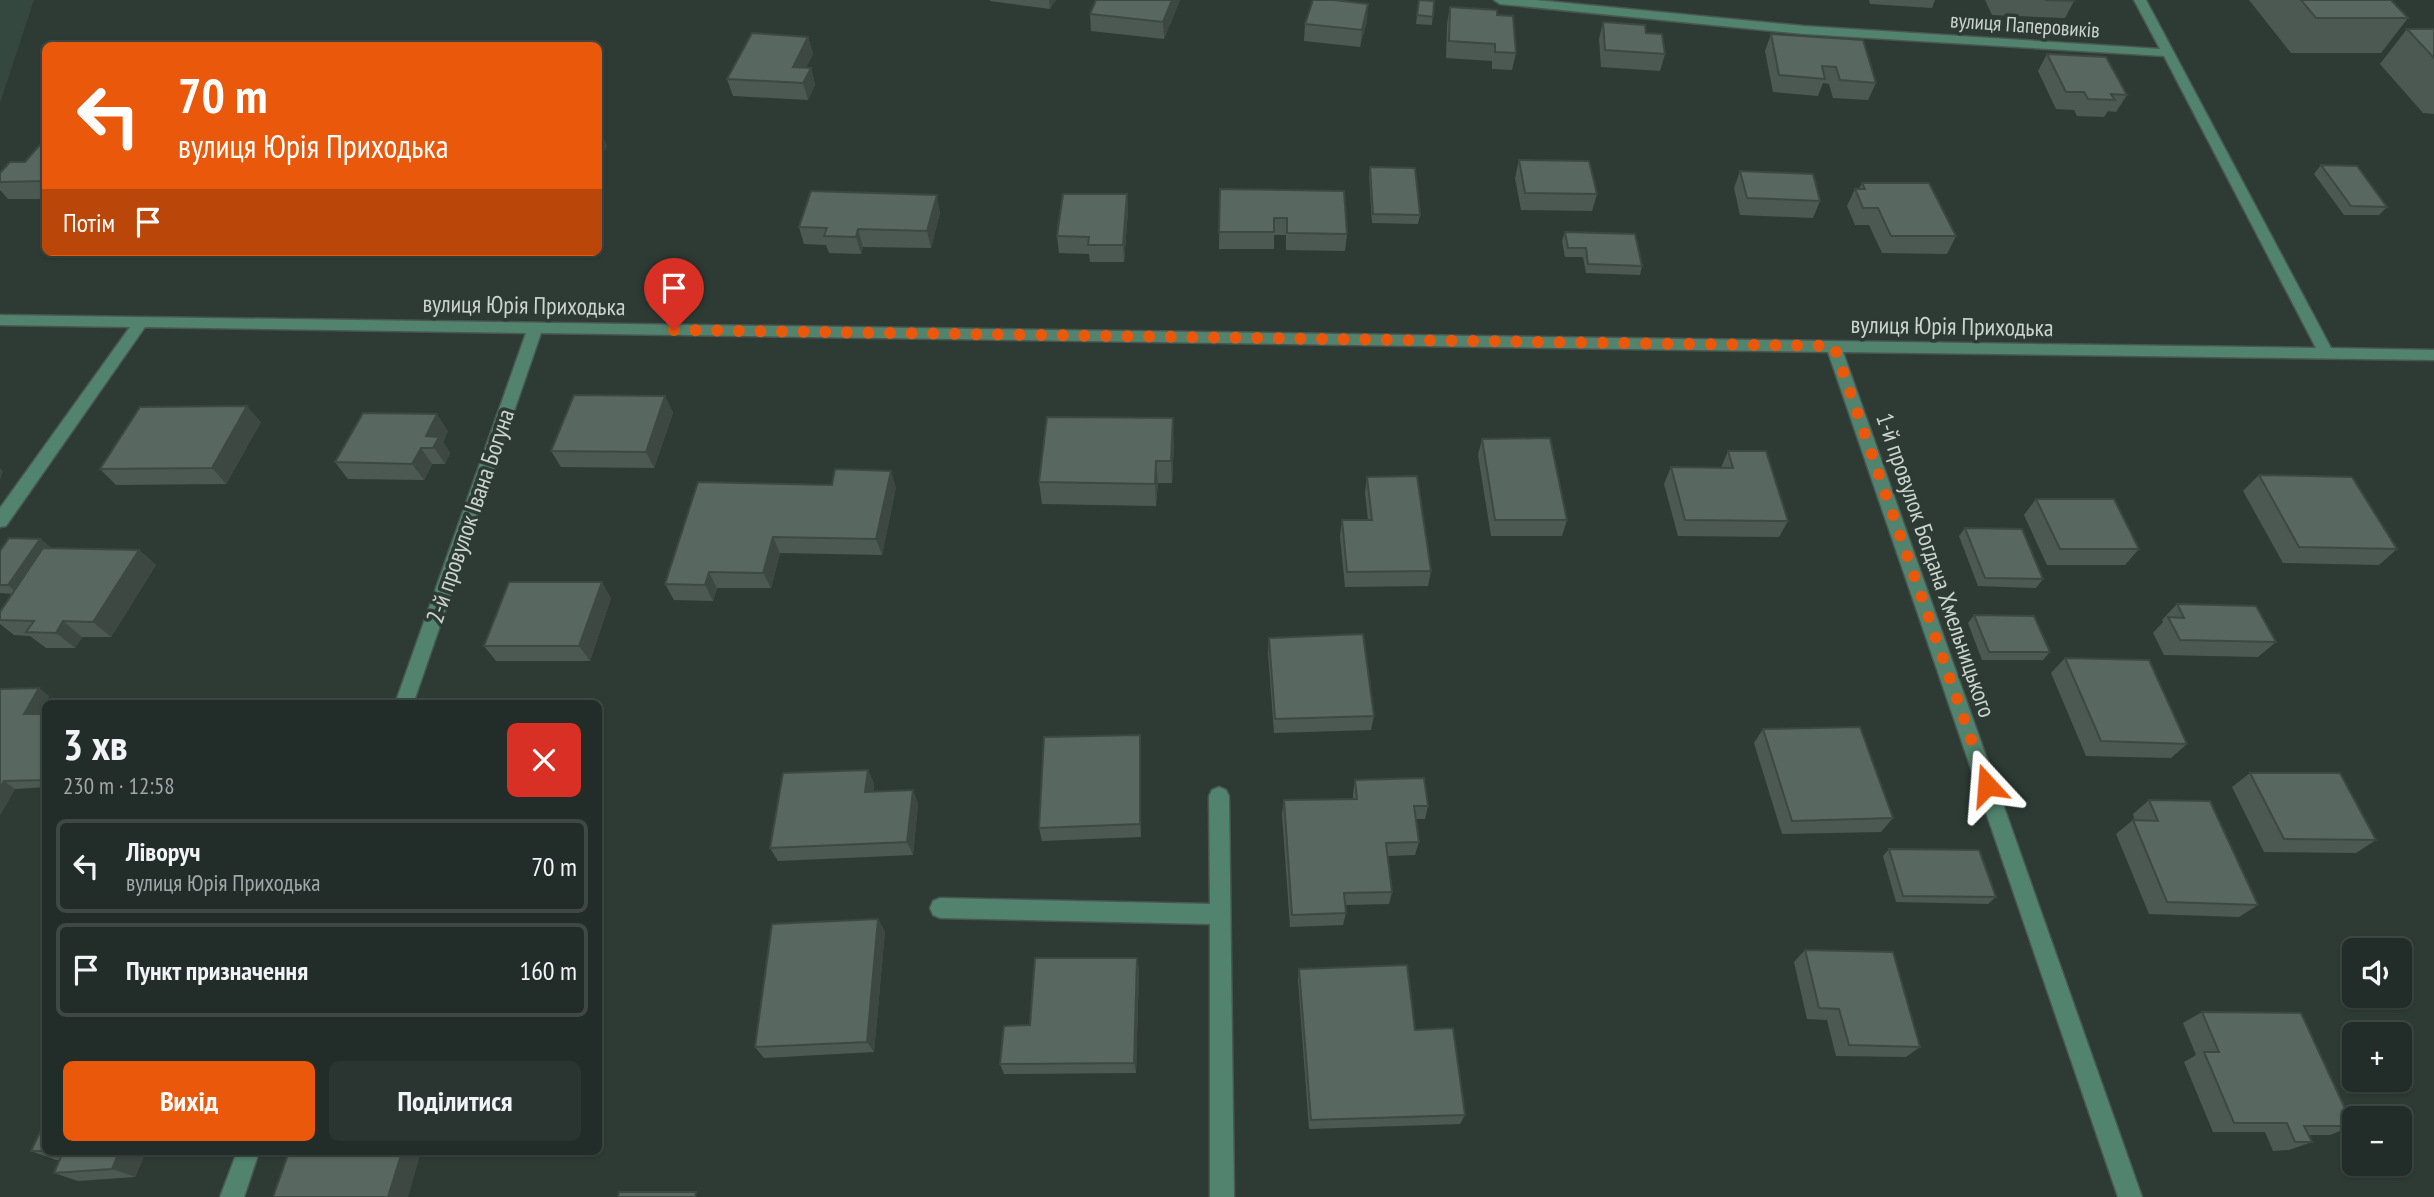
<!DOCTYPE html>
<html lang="uk">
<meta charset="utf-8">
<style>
:root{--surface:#222c28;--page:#2a3430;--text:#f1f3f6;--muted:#a2a7a8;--line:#3f4845;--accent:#ea580c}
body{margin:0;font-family:"PT Sans Narrow",sans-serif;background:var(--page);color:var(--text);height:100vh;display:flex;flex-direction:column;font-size:26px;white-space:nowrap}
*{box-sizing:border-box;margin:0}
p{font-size:23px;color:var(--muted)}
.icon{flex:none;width:38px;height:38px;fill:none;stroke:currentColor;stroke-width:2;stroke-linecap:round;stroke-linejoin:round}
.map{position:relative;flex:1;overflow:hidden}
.sheet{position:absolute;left:42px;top:700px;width:560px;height:455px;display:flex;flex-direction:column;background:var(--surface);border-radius:10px;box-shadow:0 2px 5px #0004,0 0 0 2px var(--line)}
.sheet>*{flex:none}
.banner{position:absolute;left:42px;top:42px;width:560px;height:214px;border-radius:10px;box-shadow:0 2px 5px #0004,0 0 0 2px var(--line);background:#ea580c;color:#fff;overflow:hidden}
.buttons{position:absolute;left:2342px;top:938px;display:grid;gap:14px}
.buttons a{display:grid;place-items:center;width:70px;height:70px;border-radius:10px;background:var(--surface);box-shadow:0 2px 5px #0004,0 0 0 2px var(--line);font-size:35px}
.pin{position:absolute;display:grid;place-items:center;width:60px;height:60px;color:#fff;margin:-72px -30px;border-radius:50% 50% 50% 0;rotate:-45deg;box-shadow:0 0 7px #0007}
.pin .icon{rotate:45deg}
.me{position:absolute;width:77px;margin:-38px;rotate:341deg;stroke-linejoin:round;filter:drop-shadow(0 0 5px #0008)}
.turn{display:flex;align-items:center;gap:24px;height:147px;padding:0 21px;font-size:32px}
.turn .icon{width:91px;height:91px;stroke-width:2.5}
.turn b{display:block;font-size:49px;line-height:60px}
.then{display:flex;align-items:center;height:66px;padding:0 21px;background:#0003;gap:14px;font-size:26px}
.round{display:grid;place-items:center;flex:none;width:74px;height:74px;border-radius:10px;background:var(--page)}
.headline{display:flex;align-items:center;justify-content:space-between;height:119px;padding:0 21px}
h1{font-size:42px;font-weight:700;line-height:52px}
.button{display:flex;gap:14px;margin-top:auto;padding:14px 21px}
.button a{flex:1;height:80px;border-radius:10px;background:var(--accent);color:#fff;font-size:28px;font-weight:700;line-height:80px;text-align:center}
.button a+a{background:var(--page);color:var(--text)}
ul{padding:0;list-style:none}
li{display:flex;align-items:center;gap:21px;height:94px;margin:0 14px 10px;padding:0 7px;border:4px solid var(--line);border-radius:10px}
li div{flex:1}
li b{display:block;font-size:26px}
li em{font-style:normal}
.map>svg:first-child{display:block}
.built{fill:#344840}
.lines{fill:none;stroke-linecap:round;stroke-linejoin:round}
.minor-casing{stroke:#4a5751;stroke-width:3}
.minor{fill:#51836e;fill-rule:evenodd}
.wall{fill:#4c5953}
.shaded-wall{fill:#3e4843}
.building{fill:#586760;stroke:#3e4843;stroke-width:2}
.route{stroke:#ea580c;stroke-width:12;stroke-dasharray:0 21.6}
.labels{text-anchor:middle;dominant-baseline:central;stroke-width:7;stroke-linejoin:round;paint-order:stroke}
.far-street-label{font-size:21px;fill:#ccd4d0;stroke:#2e3b35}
.street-label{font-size:24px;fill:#ccd4d0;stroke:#2e3b35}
</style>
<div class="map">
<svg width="2434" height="1197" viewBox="0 0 2434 1197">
<rect width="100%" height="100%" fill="#2e3b35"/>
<path class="built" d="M0,0H34L0,103Z"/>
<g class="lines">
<defs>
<path id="minor" d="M1494,0H1536L1804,26L2160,49L2134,0H2146L2331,348L2434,350V360L1843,352L2142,1197H2118L1828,352L541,333L413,704H395L526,333L145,327L6,526L0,527V508L130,327L0,325V315L2316,348L2164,56L1804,34L1500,4Z
M1219,787L1226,790L1229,796L1234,1197H1210V924L940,918L933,915L930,908L933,901L940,898L1210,904L1209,796L1212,790Z
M237,1152H259L244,1197H220Z"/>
</defs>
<use href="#minor" class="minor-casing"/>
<use href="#minor" class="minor"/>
</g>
<path class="wall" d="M990,0H1056L1050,9L990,1Z
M1180,0L1164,39L1091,31L1090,14Z
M1419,0L1434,1L1432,25L1416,24Z
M1869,0H1935L1932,8L1870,4Z
M1985,0H2073L2074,1L2065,18L1992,15Z
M2249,0H2391L2408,18L2381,53H2291Z
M1450,7L1497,15L1516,53L1512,70L1492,69V61L1446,58L1447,24Z
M1367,21L1360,47L1304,41L1305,24Z
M1603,22L1646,33L1665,54L1660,71L1601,67L1599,39Z
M2407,29H2434V114L2423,113L2380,64Z
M1771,34L1876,83L1868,100L1833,98L1829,84L1823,83L1818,96L1773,92L1765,51Z
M808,37L813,54L806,67L811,68L815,85L808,100L733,96L727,79Z
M2047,54L2127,95L2116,112L2108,111L2104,117L2077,116L2074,110L2056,109L2038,71Z
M46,140V199H8L0,190V173L25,162Z
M1519,160L1597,194L1592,211L1521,210L1515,178Z
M2321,165L2387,207L2379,215H2344L2314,174Z
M1370,167L1420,215L1418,224L1372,223L1369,176Z
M1740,171L1820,201L1813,218L1740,215L1734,188Z
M1862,183L1956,236L1947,254L1882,253L1869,225H1855L1847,206L1855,189H1859Z
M1220,189L1347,234L1345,251L1286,250V235H1274V249H1219Z
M1127,194L1128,211L1124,262H1090L1089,254L1059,253L1057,236Z
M940,212L931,248L863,247L861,254L829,253L826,245L804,244L799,227Z
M1565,232L1642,266L1640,275L1586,273L1583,257H1565L1562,241Z
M665,396L673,413L654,468L561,467L551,451Z
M261,422L226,484L116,485L100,469Z
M448,431L443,442L450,453L445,464H432L424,480L348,479L335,462Z
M1482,439L1567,520L1562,536H1491L1478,455Z
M1174,441L1172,483H1158L1156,506L1042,504L1039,482Z
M1728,451L1788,521L1779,537L1678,536L1664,484L1671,467L1721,468Z
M2259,475L2397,549L2379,565L2283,563L2243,491Z
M1367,477L1431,571L1428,586L1345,587L1340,536L1342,520H1368L1365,493Z
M698,482L896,487L882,555L780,553L771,588H717L713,601L674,600L665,584Z
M2036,499L2139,549L2125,565H2047L2024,515Z
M1965,528L2043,579L2036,588L1978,586L1959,536Z
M40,539L50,547L49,548L139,550L156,565L111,637H82L75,648H46L30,636L14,635L0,624V612L12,594L0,593V551Z
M611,598L590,661H496L484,646Z
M2177,604L2276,642L2258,657L2164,655L2153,633L2163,622L2162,620Z
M1974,615L2050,652L2043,660H1982L1968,623Z
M1269,638L1374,716L1371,730L1274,733L1268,653Z
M2065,658L2187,744L2171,758L2086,756L2051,673Z
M0,689L49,696L39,714H46V787L15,789L0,815Z
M1763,729L1893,818L1881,832L1782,834L1754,743Z
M1141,749V837L1042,841L1039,828Z
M868,770L874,784L873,792L913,790L918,804L913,855L778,861L770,848Z
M2250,773L2376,840L2356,853L2264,852L2232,787Z
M1355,780L1428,806L1425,819H1416L1419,842L1415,855L1388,856L1392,892L1389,904L1345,905L1346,913L1343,925L1290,927L1282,814L1284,800L1353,799V794Z
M2149,800L2258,905L2239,917L2149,914L2116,834L2133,820L2135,821L2133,814Z
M1889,849L1996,897L1988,904L1896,902L1883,856Z
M885,931L874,1052L764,1058L755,1047Z
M1805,950L1920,1047L1906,1057L1836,1056L1827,1020L1807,1019L1794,962Z
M1139,969L1136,1073L1004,1074L1000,1064L1030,1025Z
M1299,969L1415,1030L1465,1115L1460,1124L1309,1129L1298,980Z
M2202,1012L2353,1126L2330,1135H2308L2312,1142L2289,1150L2273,1151L2265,1132H2213L2184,1062L2196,1055L2183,1023Z
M46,1120V1152H168L167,1155L144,1156L135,1177L78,1181L54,1173L60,1160H56L31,1151Z"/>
<path class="shaded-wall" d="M1049,0H1056L1050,9Z
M1172,0H1180L1164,39L1163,22Z
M1368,4L1367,21L1360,47L1362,30Z
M808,37L813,54L798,84L793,67Z
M811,68L815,85L808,100L803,83Z
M600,129L607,146L598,164V131Z
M1127,194L1128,211L1124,262L1123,245Z
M937,195L940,212L931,248L927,231Z
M858,229L863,247L861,254L856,237Z
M665,396L673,413L654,468L646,452Z
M247,406L261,422L226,484L212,468Z
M437,414L448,431L443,442L450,453L445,464L426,436Z
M1173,418L1174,441L1172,483L1171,461Z
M421,448L432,464L424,480L412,464Z
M1156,461L1158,483L1156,506L1155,484Z
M0,468L3,471L0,480Z
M891,471L896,487L882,555L876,539Z
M773,537L780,553L771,588L763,573Z
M40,539L50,547L18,594L8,585Z
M139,550L156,565L111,637L93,622Z
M709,572L717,588L713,601L705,585Z
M602,582L611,598L590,661L579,646Z
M63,621L82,637L75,648L56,633Z
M39,688L49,696L35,722L24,714Z
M1140,735L1141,749V837L1140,824Z
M868,770L874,784L871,806L865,792Z
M4,781L15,789L0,815V788Z
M913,790L918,804L913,855L907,842Z
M878,919L885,931L874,1052L867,1042Z
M1137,958L1139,969L1136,1073L1134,1063Z
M119,1152H133L144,1156L135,1177L112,1169Z
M157,1152H168L167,1155Z
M402,1152H421L408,1197H388Z"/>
<path class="building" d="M1096,0H1172L1163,22L1090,14Z
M1313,0H1334L1368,4L1362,30L1305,24Z
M1419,0L1434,1L1433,17L1417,15Z
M2045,0H2073L2074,1Z
M2301,0H2391L2408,18H2316Z
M1450,7L1497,10V15L1513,16L1516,53L1495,52V44L1449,41Z
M1603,22L1645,25L1646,33L1662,34L1665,54L1605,50Z
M2407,29H2434V58Z
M752,33L808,37L793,67L811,68L803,83L727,79Z
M1771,34L1863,40L1876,83L1840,80L1836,67L1822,66L1825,79L1779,75Z
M2047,54L2106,57L2127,95L2111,94L2115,100L2088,99L2084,92H2066Z
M44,140H46V181L0,182V173L10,162H25Z
M1519,160L1589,161L1597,194L1525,193Z
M2321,165L2357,166L2387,207L2351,206Z
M1370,167L1415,168L1420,215L1373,214Z
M1740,171L1813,174L1820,201L1747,198Z
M1862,183H1929L1956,236H1891L1878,208H1863L1855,189H1865Z
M1220,189L1344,191L1347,234L1287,233V218H1274V232H1219Z
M811,191L937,195L927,231L858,229L856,237L824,236L827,228L799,227Z
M1063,194H1127L1123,245H1088L1089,237L1057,236Z
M1565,232L1635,234L1642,266L1588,264L1586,248H1568Z
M574,395L665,396L646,452L551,451Z
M247,406L212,468L100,469L140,407Z
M363,413L437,414L426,436L439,437L433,448H421L412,464L335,462Z
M1047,417L1173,418L1171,461H1156L1155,484L1039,482Z
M1550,438L1567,520H1495L1482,439Z
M1728,451H1766L1788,521L1685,520L1671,467L1733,468Z
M835,469L891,471L876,539L773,537L763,573L709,572L705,585L665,584L698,482L832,485Z
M2259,475L2352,477L2397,549L2299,547Z
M1417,476L1431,571L1347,572L1342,520H1372L1367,477Z
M2036,499H2114L2139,549H2060Z
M1965,528L2022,529L2043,579L1985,578Z
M9,538L40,539L8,585H0V551Z
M43,548L139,550L93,622L63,621L56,633L26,632L34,621L0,620V612Z
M509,582H602L579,646H484Z
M2177,604L2256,606L2276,642L2180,640L2168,617L2184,618Z
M1974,615L2034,616L2050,652H1989Z
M1363,634L1374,716L1275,719L1269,638Z
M2065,658L2149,660L2187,744L2101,741Z
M39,688L24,714H46V780L4,781L0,788V689Z
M1860,727L1893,818L1792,821L1763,729Z
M1140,735V824L1039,828L1044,737Z
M868,770L865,792L913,790L907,842L770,848L783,773Z
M2250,773H2340L2376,840L2284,839Z
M1424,778L1428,806H1414L1419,842L1386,843L1392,892L1344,893L1346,913L1292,915L1284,800L1357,799L1355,780Z
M2149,800L2210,801L2258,905L2167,902L2133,820L2158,821Z
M1889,849L1979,850L1996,897L1903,896Z
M878,919L867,1042L755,1047L772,924Z
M1805,950L1893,952L1920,1047L1849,1045L1839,1009L1819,1008Z
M1035,958H1137L1134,1063L1000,1064L1004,1026L1030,1025Z
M1407,965L1415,1030L1453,1028L1465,1115L1311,1120L1299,969Z
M2202,1012L2301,1013L2353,1126H2304L2312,1142H2295L2287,1123H2234L2204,1052H2219Z
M46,1120V1151H31Z
M63,1152H119L112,1169L54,1173Z
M289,1152H402L388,1197H273Z
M619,1192H696L695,1197H618Z"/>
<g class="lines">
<path class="route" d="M674,330L1834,346L1987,785"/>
</g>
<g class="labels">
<g class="far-street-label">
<text transform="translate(2025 25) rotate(4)">вулиця Паперовиків</text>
</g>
<g class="street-label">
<text transform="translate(524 305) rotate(1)">вулиця Юрія Приходька</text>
<text transform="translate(1952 326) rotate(1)">вулиця Юрія Приходька</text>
<text transform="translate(470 516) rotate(-71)">2-й провулок Івана Богуна</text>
<text transform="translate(1936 565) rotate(71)">1-й провулок Богдана Хмельницького</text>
</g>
</g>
</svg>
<div class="buttons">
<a><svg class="icon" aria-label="sound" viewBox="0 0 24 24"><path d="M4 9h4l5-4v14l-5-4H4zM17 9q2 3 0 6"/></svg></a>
<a>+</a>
<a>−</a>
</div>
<div class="pin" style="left:674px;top:330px;background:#d93025"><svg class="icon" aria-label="arrive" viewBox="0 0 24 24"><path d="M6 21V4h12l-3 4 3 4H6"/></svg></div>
<svg class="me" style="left:1987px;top:785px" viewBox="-20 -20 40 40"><path d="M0-17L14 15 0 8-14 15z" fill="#ea580c" stroke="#fff" stroke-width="4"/></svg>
<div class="banner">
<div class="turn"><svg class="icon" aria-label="left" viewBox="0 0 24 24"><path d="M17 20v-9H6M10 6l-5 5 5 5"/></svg><div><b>70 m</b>вулиця Юрія Приходька</div></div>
<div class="then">Потім<svg class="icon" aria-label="arrive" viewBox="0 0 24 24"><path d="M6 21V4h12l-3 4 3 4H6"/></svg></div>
</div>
<section class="sheet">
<div class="headline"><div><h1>3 хв</h1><p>230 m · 12:58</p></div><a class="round" style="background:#d93025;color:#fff"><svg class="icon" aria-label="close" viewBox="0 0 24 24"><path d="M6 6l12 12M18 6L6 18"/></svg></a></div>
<ul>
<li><svg class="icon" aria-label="left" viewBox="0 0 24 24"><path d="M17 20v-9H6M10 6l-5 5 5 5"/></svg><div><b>Ліворуч</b><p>вулиця Юрія Приходька</p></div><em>70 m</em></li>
<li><svg class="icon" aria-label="arrive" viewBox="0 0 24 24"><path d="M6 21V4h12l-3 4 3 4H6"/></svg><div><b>Пункт призначення</b></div><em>160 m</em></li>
</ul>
<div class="button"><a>Вихід</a><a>Поділитися</a></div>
</section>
</div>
